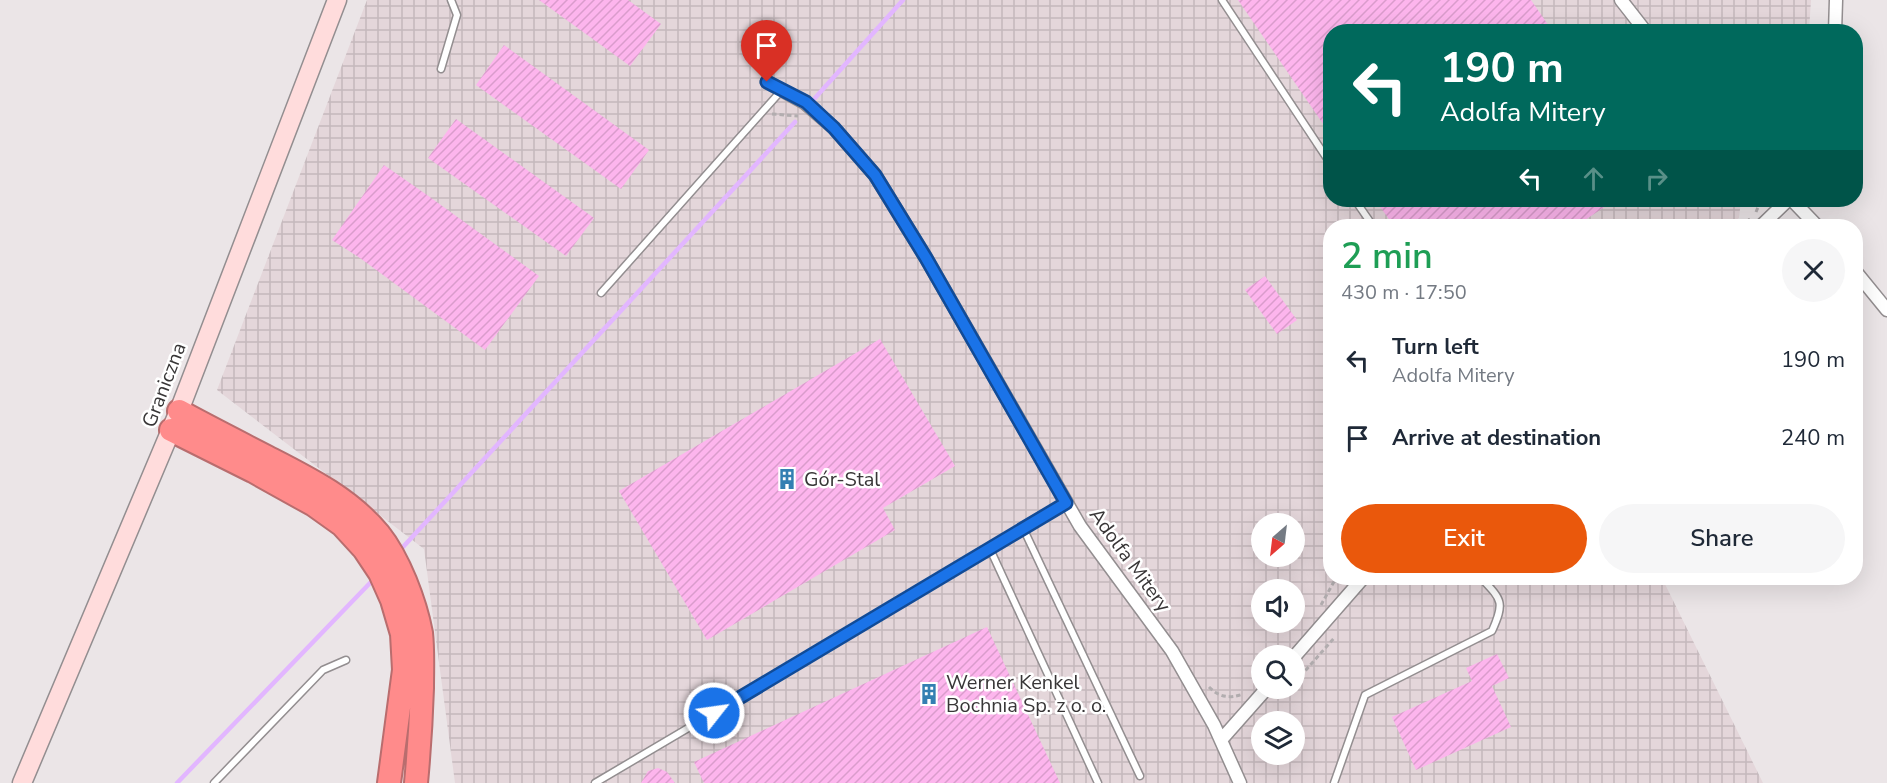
<!DOCTYPE html>
<meta charset="utf-8">
<style>
:root{--surface:#fff;--page:#f6f6f7;--text:#1f2937;--muted:#747a83;--accent:#ea580c}
body{margin:0;font-family:"Nunito Sans",sans-serif;background:var(--page);color:var(--text);height:100vh;display:flex;flex-direction:column;font-size:22px;white-space:nowrap}
*{box-sizing:border-box;margin:0}
p{font-size:20px;color:var(--muted)}
.icon{flex:none;width:33px;height:33px;fill:none;stroke:currentColor;stroke-width:2;stroke-linecap:round;stroke-linejoin:round}
.map{position:relative;flex:1;overflow:hidden}
.drawer{position:absolute;left:1323px;top:219px;width:540px;height:366px;display:flex;flex-direction:column;background:var(--surface);border-radius:24px;box-shadow:0 6px 24px #0002}
.drawer>*{flex:none}
.hud{position:absolute;left:1323px;top:24px;width:540px;height:183px;border-radius:24px;box-shadow:0 6px 24px #0002;background:#00695c;color:#fff;overflow:hidden}
.needle{width:39px;rotate:208deg}
.tools{position:absolute;left:1251px;top:513px;display:grid;gap:12px}
.tools a{display:grid;place-items:center;width:54px;height:54px;border-radius:50%;background:var(--surface);box-shadow:0 6px 24px #0002;font-size:30px}
.pin{position:absolute;display:grid;place-items:center;width:51px;height:51px;color:#fff;margin:-62px -26px;border-radius:50% 50% 50% 0;rotate:-45deg;box-shadow:0 0 6px #0007}
.pin .icon{rotate:45deg}
.me{position:absolute;width:66px;margin:-33px;rotate:60deg;stroke-linejoin:round;filter:drop-shadow(0 0 4px #0008)}
.turn{display:flex;align-items:center;gap:21px;height:126px;padding:0 18px;font-size:27px}
.turn .icon{width:78px;height:78px;stroke-width:2.5}
.turn b{display:block;font-size:42px;line-height:51px}
.lanes{display:flex;align-items:center;height:57px;padding:0 18px;background:#0003;justify-content:center;gap:30px;direction:ltr}
.lanes .off{opacity:.35}
.round{display:grid;place-items:center;flex:none;width:63px;height:63px;border-radius:32px;background:var(--page)}
.overview{display:flex;align-items:center;justify-content:space-between;height:102px;padding:0 18px}
h1{font-size:36px;font-weight:600;line-height:45px;color:#1e9e55}
.button{display:flex;gap:12px;margin-top:auto;padding:12px 18px}
.button a{flex:1;height:69px;border-radius:36px;background:var(--accent);color:#fff;font-size:24px;font-weight:600;line-height:69px;text-align:center}
.button a+a{background:var(--page);color:var(--text)}
ul{padding:0;list-style:none}
li{display:flex;align-items:center;gap:18px;height:78px;padding:0 18px}
li div{flex:1}
li b{display:block;font-size:22px}
li em{font-style:normal}
.map>svg:first-child{display:block}
.industrial{fill:url(#industrial-grid);fill-rule:evenodd}
.lines{fill:none;stroke-linecap:round;stroke-linejoin:round}
.stream{stroke:#e2b6ff;stroke-width:4.5}
.building{fill:url(#building-hatch)}
.lane-casing{stroke:#938e90;stroke-width:9}
.street-casing{stroke:#938e90;stroke-width:15}
.secondary-casing{stroke:#938e90;stroke-width:21}
.highway-casing{stroke:#b96d6e;stroke-width:26}
.path{stroke:#b2adaf;stroke-width:3;stroke-dasharray:4.5 3;stroke-linecap:butt}
.lane{stroke:#fff;stroke-width:6}
.street{stroke:#fff;stroke-width:12}
.secondary{stroke:#ffdcdc;stroke-width:18}
.highway{stroke:#ff8b8b;stroke-width:22}
.route-casing{stroke:#114b97;stroke-width:15}
.route{stroke:#1a73e8;stroke-width:10}
.labels{text-anchor:middle;dominant-baseline:central;stroke-width:5;stroke-linejoin:round;paint-order:stroke}
.street-label{font-size:20px;fill:#383637;stroke:#fff}
.poi-label{font-size:20px;fill:#383637;stroke:#fff;text-anchor:start}
</style>
<div class="map">
<svg width="1887" height="783" viewBox="0 0 1887 783">
<defs>
<pattern id="industrial-grid" width="8" height="8" patternUnits="userSpaceOnUse" patternTransform="scale(1.5)"><rect width="8" height="8" fill="#e4d6da"/><path d="M0 4h8M4 0v8" fill="none" stroke="#c4b8bc"/></pattern>
<pattern id="building-hatch" width="6" height="6" patternUnits="userSpaceOnUse" patternTransform="scale(1.5)"><rect width="6" height="6" fill="#fdb5ed"/><path d="M-1 1l2-2M0 6l6-6M5 7l2-2" fill="none" stroke="#da9ccc"/></pattern>
</defs>
<rect width="100%" height="100%" fill="#ebe5e7"/>
<path class="industrial" d="M367,0H1811L1809,31L1330,32V200H1741L1739,218L1727,226H1330V578H1662L1763,783H455L424,549L217,390ZM1262,524H1294V556H1262ZM1262,590H1294V622H1262ZM1262,656H1294V688H1262ZM1262,722H1294V754H1262Z"/>
<g class="lines">
<path class="stream" d="M815,98L903,0
M403,547L795,122
M177,783L370,583"/>
</g>
<path class="building" d="M539,0H628L661,24L630,66Z
M1238,0H1531L1553,32H1330V134Z
M504,45L649,150L621,189L476,85Z
M456,119L594,218L566,256L428,158Z
M384,165L427,195L539,276L485,350L360,258L332,240Z
M1375,200H1615L1576,226H1394Z
M1265,276L1297,320L1277,334L1245,290Z
M880,339L955,466L883,508L895,530L707,640L619,491Z
M987,627L1060,783H704L694,762Z
M1497,654L1509,678L1492,686L1511,727L1416,770L1392,717L1472,681L1466,668Z
M658,768L667,772L675,783H641L648,771Z"/>
<g class="lines">
<defs>
<path id="lane" d="M1222,0L1330,163
M441,69L457,15L451,0
M1355,200L1373,226
M601,293L781,91
M1024,530L1140,776
M990,549L1098,783
M214,783L323,670L346,660
M595,783L1024,530L1066,503
M1334,783L1365,695L1492,631C1505,602 1502,600 1481,578"/>
<path id="street" d="M1621,0L1646,32
M1835,32L1836,0
M767,82L805,103L834,128L875,175L926,258L1080,526L1172,651L1214,725L1240,783
M1792,200L1817,226
M1761,226L1788,200
M1856,272L1887,310
M1294,657L1363,578
M1221,740L1267,688"/>
<path id="secondary" d="M22,783L179,411L337,0"/>
<path id="highway" d="M179,411C208,427 238,442 267,457C308,478 349,498 379,534C399,559 415,602 421,633C423,651 422,670 422,688C421,720 419,751 416,783
M171,430L253,471L314,505L342,525L364,549L380,573L392,600L402,634L404,670L389,783"/>
</defs>
<use href="#lane" class="lane-casing"/>
<use href="#street" class="street-casing"/>
<use href="#secondary" class="secondary-casing"/>
<use href="#highway" class="highway-casing"/>
<path class="path" d="M772,114L798,116
M1756,212L1761,200
M1741,226L1750,219
M1321,605L1336,578
M1294,680L1305,671L1335,637
M1209,687C1219,697 1229,699 1243,694
M1278,694L1285,688"/>
<use href="#lane" class="lane"/>
<use href="#street" class="street"/>
<use href="#secondary" class="secondary"/>
<use href="#highway" class="highway"/>
</g>
<g class="lines">
<defs>
<path id="route" d="M714,713L1066,503L926,258L875,175L834,128L806,102L767,82"/>
</defs>
<use href="#route" class="route-casing"/>
<use href="#route" class="route"/>
</g>
<defs>
<symbol id="building-bare" viewBox="-9 -9 18 18"><path d="M-4-6H4V6H1V3H-1V6H-4ZM-2.5-4.3h1.7v1.8h-1.7ZM.8-4.3h1.7v1.8H.8ZM-2.5-1h1.7V.8h-1.7ZM.8-1h1.7V.8H.8Z" fill="#337fb2" stroke="#fff" stroke-width="2.5" paint-order="stroke"/></symbol>
</defs>
<g fill-rule="evenodd">
<use href="#building-bare" x="772" y="464" width="30" height="30"/>
<use href="#building-bare" x="914" y="679" width="30" height="30"/>
</g>
<g class="labels">
<g class="street-label">
<text transform="translate(164 385) rotate(-69)">Graniczna</text>
<text transform="translate(1130 560) rotate(54)">Adolfa Mitery</text>
</g>
<g class="poi-label">
<text x="804" y="479">Gór-Stal</text>
<text x="946" y="682">Werner Kenkel<tspan x="946" dy="23">Bochnia Sp. z o. o.</tspan></text>
</g>
</g>
</svg>
<div class="tools">
<a><svg class="needle" viewBox="-14 -14 28 28"><path d="M0-13l5 13h-10z" fill="#e53935"/><path d="M0 13l5-13h-10z" fill="#747a83"/></svg></a>
<a><svg class="icon" aria-label="sound" viewBox="0 0 24 24"><path d="M4 9h4l5-4v14l-5-4H4zM17 9q2 3 0 6"/></svg></a>
<a><svg class="icon" aria-label="search" viewBox="0 0 24 24"><circle cx="10" cy="10" r="6"/><path d="M15 15l6 6"/></svg></a>
<a><svg class="icon" aria-label="layers" viewBox="0 0 24 24"><path d="M12 4l9 5-9 5-9-5zM3 14l9 5 9-5"/></svg></a>
</div>
<div class="pin" style="left:767px;top:82px;background:#d93025"><svg class="icon" aria-label="arrive" viewBox="0 0 24 24"><path d="M6 21V4h12l-3 4 3 4H6"/></svg></div>
<svg class="me" style="left:714px;top:713px" viewBox="-20 -20 40 40"><circle r="17" fill="#1a73e8" stroke="#fff" stroke-width="3"/><path d="M0-11L8 9 0 5-8 9z" fill="#fff"/></svg>
<div class="hud">
<div class="turn"><svg class="icon" aria-label="left" viewBox="0 0 24 24"><path d="M17 20v-9H6M10 6l-5 5 5 5"/></svg><div><b>190 m</b>Adolfa Mitery</div></div>
<div class="lanes"><svg class="icon" aria-label="left" viewBox="0 0 24 24"><path d="M17 20v-9H6M10 6l-5 5 5 5"/></svg><svg class="icon off" aria-label="ahead" viewBox="0 0 24 24"><path d="M12 20V5M6 11l6-6 6 6"/></svg><svg class="icon off" aria-label="right" viewBox="0 0 24 24"><path d="M7 20v-9h11M14 6l5 5-5 5"/></svg></div>
</div>
<section class="drawer">
<div class="overview"><div><h1>2 min</h1><p>430 m · 17:50</p></div><a class="round"><svg class="icon" aria-label="close" viewBox="0 0 24 24"><path d="M6 6l12 12M18 6L6 18"/></svg></a></div>
<ul>
<li><svg class="icon" aria-label="left" viewBox="0 0 24 24"><path d="M17 20v-9H6M10 6l-5 5 5 5"/></svg><div><b>Turn left</b><p>Adolfa Mitery</p></div><em>190 m</em></li>
<li><svg class="icon" aria-label="arrive" viewBox="0 0 24 24"><path d="M6 21V4h12l-3 4 3 4H6"/></svg><div><b>Arrive at destination</b></div><em>240 m</em></li>
</ul>
<div class="button"><a>Exit</a><a>Share</a></div>
</section>
</div>
